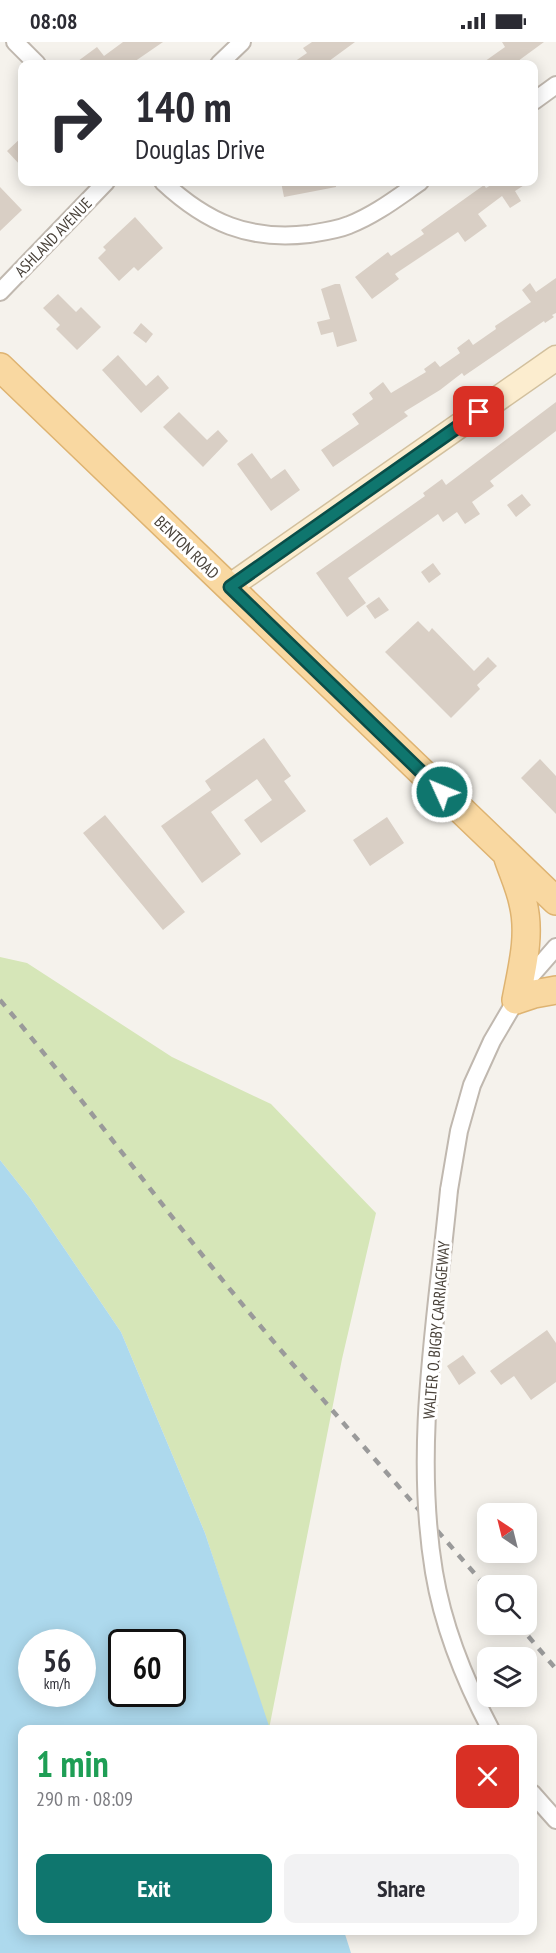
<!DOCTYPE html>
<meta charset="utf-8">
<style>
:root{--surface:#fff;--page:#f2f2f3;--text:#2b2b33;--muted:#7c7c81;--accent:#0f766e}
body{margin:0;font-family:"PT Sans Narrow",sans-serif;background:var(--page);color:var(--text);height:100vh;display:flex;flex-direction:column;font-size:22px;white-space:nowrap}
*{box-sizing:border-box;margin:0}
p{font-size:20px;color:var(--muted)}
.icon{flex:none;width:33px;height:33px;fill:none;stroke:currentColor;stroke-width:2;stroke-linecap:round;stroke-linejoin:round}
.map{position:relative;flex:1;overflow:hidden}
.drawer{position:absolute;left:18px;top:1683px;width:519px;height:210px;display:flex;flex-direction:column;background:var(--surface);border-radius:12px;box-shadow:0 3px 15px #0003}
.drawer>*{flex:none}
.top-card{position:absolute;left:18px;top:18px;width:520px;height:126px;border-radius:12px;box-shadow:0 3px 15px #0003;background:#fff;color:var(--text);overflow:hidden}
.needle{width:39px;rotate:325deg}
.buttons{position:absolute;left:477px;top:1461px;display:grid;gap:12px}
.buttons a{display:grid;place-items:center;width:60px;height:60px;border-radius:12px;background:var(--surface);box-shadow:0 3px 15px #0003;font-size:30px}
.speed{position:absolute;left:18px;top:1587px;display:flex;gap:12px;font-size:30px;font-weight:700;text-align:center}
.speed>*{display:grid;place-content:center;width:78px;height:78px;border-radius:50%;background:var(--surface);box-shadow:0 3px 15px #0003;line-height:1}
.speed small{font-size:15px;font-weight:400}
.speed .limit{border:3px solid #111;border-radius:9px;background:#fff;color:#111}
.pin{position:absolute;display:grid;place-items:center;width:51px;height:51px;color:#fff;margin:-26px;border-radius:12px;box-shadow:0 3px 9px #0006}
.me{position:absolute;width:66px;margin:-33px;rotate:314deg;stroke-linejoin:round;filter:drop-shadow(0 0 4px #0008)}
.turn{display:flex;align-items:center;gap:21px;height:126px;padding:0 18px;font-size:27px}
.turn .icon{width:78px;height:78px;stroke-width:2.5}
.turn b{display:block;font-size:42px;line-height:51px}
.round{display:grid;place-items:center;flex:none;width:63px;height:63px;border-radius:12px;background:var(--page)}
.headline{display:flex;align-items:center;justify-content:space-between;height:102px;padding:0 18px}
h1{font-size:36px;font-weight:700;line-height:45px;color:#1e9e55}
.action{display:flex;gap:12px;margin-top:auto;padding:12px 18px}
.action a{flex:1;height:69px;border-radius:12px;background:var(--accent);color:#fff;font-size:24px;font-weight:700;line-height:69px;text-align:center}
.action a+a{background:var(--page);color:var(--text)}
.status{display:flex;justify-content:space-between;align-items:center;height:42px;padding:0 30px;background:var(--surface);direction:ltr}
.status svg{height:16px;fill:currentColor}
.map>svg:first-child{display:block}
.green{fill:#d6e6b8}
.water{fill:#add9ed;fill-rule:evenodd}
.building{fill:#d9cfc5}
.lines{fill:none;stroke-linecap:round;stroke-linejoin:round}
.street-casing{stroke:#c0b8af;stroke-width:20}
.secondary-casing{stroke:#d2c09e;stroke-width:27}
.primary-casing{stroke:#deb371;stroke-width:30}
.street{stroke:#fff;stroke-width:16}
.secondary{stroke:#fcedcf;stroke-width:24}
.primary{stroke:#f9d8a1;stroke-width:27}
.rail{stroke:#9a9a9a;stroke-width:4.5;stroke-dasharray:8 8;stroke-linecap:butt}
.street-bridge-casing{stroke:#c0b8af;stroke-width:20;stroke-linecap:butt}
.street-bridge{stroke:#fff;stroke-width:16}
.route-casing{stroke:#0a4d48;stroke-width:15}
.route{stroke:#0f766e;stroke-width:10}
.labels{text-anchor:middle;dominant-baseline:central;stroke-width:6;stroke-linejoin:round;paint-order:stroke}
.street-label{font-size:16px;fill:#49423a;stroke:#fff}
</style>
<div class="status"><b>08:08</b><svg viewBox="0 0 49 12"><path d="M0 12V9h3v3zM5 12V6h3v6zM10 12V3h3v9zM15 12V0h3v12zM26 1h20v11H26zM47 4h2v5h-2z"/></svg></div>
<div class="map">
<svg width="556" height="1911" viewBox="0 0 556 1911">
<rect width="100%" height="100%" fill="#f5f2ec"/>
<path class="green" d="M0,915L27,921L172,1015L271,1062L376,1171L342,1317L269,1687L205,1491L121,1290L30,1156L0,1118Z"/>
<path class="water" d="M0,1118L30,1156L121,1290L205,1491L270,1687L22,1688V1888L344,1889L351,1911H0ZM32,1600H82V1652H32ZM122,1600H172V1652H122Z"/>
<path class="building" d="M123,0H163L131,22H74L97,5L104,14Z
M312,0H355L325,22H291L307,11L303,6Z
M502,0H544L514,22H481L505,5Z
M22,95V125L7,109Z
M281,140H336V145L284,155Z
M496,140H529L515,149L521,159L510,166L502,154L478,172L487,184L465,200L458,190L395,232L399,237L372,257L355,235L388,210L391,214L424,192L421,188L484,143L486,146Z
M0,145L22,168L0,189Z
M135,175L163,206L138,229L134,225L119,239L98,216L106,208L103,205Z
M556,236V271L552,273L554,275L545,281L544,279L464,334L462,331L440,348L404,370L408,374L333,425L321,408L359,382L352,372L373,357L369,351L383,340L391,351L426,330L424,327L435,319L440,325L460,311L457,306L469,297L473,303L496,287L495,284L531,260L522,248L530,241L536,250Z
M335,242H340L357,299L337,305L333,290L321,293L317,280L330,277L321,247Z
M58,252L76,270L81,265L101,285L77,308L56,287L60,283L43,266Z
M141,281L153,292L146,301L133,291Z
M118,313L146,344L158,333L169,346L141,371L102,328Z
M556,360V389L490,439L494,444L472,460L480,472L465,482L457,470L443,480L438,472L348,536L366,561L347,575L316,531L425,454L423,451L442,437L446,443Z
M179,370L207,398L218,388L228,399L203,425L163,385Z
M252,411L271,437L285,427L300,448L271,469L237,422Z
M522,452L531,463L516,475L507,463Z
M433,521L441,532L429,541L421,530Z
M379,555L389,568L375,577L366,564Z
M418,579L429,590L432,586L474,629L488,615L497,624L477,643L480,647L451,676L385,610Z
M264,696L291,734L284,739L306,769L261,801L244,778L272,758L257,737L211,770L241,812L202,841L161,784L211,748L205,739Z
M540,717L556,734V772L521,736Z
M105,773L185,870L163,888L83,791Z
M387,775L404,801L370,824L353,798Z
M547,1288L556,1301V1340L531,1358L514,1334L501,1343L490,1329Z
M463,1313L476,1331L459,1343L447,1324Z"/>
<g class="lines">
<defs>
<path id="street" d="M15,0L37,22
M219,22L242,0
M534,59L556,43
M163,140C207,181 249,199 309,192C322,190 337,188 349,183C375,173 398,155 420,140
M0,250L106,140
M449,1148L459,1089L472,1043L492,999L529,936L556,905
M532,1751L556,1778"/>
<path id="secondary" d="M229,545L556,316"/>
<path id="primary" d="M0,325L556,859
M508,816C513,831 520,846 523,861C531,893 522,926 516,958
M516,958L534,952L556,948"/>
</defs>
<use href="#street" class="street-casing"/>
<use href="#secondary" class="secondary-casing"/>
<use href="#primary" class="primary-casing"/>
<use href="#street" class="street"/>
<use href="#secondary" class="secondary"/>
<use href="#primary" class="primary"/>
<path class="rail" d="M0,958C82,1055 157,1159 238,1257C319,1355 404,1450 488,1547
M518,1582L556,1627"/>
<defs>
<path id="street-bridge" d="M449,1148C437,1274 413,1403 434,1530C443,1584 465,1639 491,1688"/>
</defs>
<use href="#street-bridge" class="street-bridge-casing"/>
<use href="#street-bridge" class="street-bridge"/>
</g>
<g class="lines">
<defs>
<path id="route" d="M442,750L230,545L479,370"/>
</defs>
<use href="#route" class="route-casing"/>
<use href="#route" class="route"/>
</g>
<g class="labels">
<g class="street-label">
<text transform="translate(53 195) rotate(-46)">ASHLAND AVENUE</text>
<text transform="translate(187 505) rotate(44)">BENTON ROAD</text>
<text transform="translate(436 1288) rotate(-85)">WALTER O. BIGBY CARRIAGEWAY</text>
</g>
</g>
</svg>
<div class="buttons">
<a><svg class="needle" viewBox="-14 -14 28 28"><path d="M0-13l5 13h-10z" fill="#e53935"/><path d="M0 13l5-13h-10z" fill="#7c7c81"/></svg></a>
<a><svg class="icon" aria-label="search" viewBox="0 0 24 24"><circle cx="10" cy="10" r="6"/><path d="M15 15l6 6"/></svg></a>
<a><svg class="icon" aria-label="layers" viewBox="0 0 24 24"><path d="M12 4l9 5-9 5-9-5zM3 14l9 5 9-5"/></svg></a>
</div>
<div class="speed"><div>56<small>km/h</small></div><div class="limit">60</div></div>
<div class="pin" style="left:479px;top:370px;background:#d93025"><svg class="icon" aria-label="arrive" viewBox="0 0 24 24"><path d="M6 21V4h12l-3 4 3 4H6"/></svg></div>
<svg class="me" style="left:442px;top:750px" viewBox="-20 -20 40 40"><circle r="17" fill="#0f766e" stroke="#fff" stroke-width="3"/><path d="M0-11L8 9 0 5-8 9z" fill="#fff"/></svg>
<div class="top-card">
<div class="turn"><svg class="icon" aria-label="right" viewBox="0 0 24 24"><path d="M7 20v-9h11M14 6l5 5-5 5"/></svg><div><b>140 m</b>Douglas Drive</div></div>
</div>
<section class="drawer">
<div class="headline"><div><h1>1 min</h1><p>290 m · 08:09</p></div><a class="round" style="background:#d93025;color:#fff"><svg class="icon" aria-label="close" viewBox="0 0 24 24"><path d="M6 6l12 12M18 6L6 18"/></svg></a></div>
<div class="action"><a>Exit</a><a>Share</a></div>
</section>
</div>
